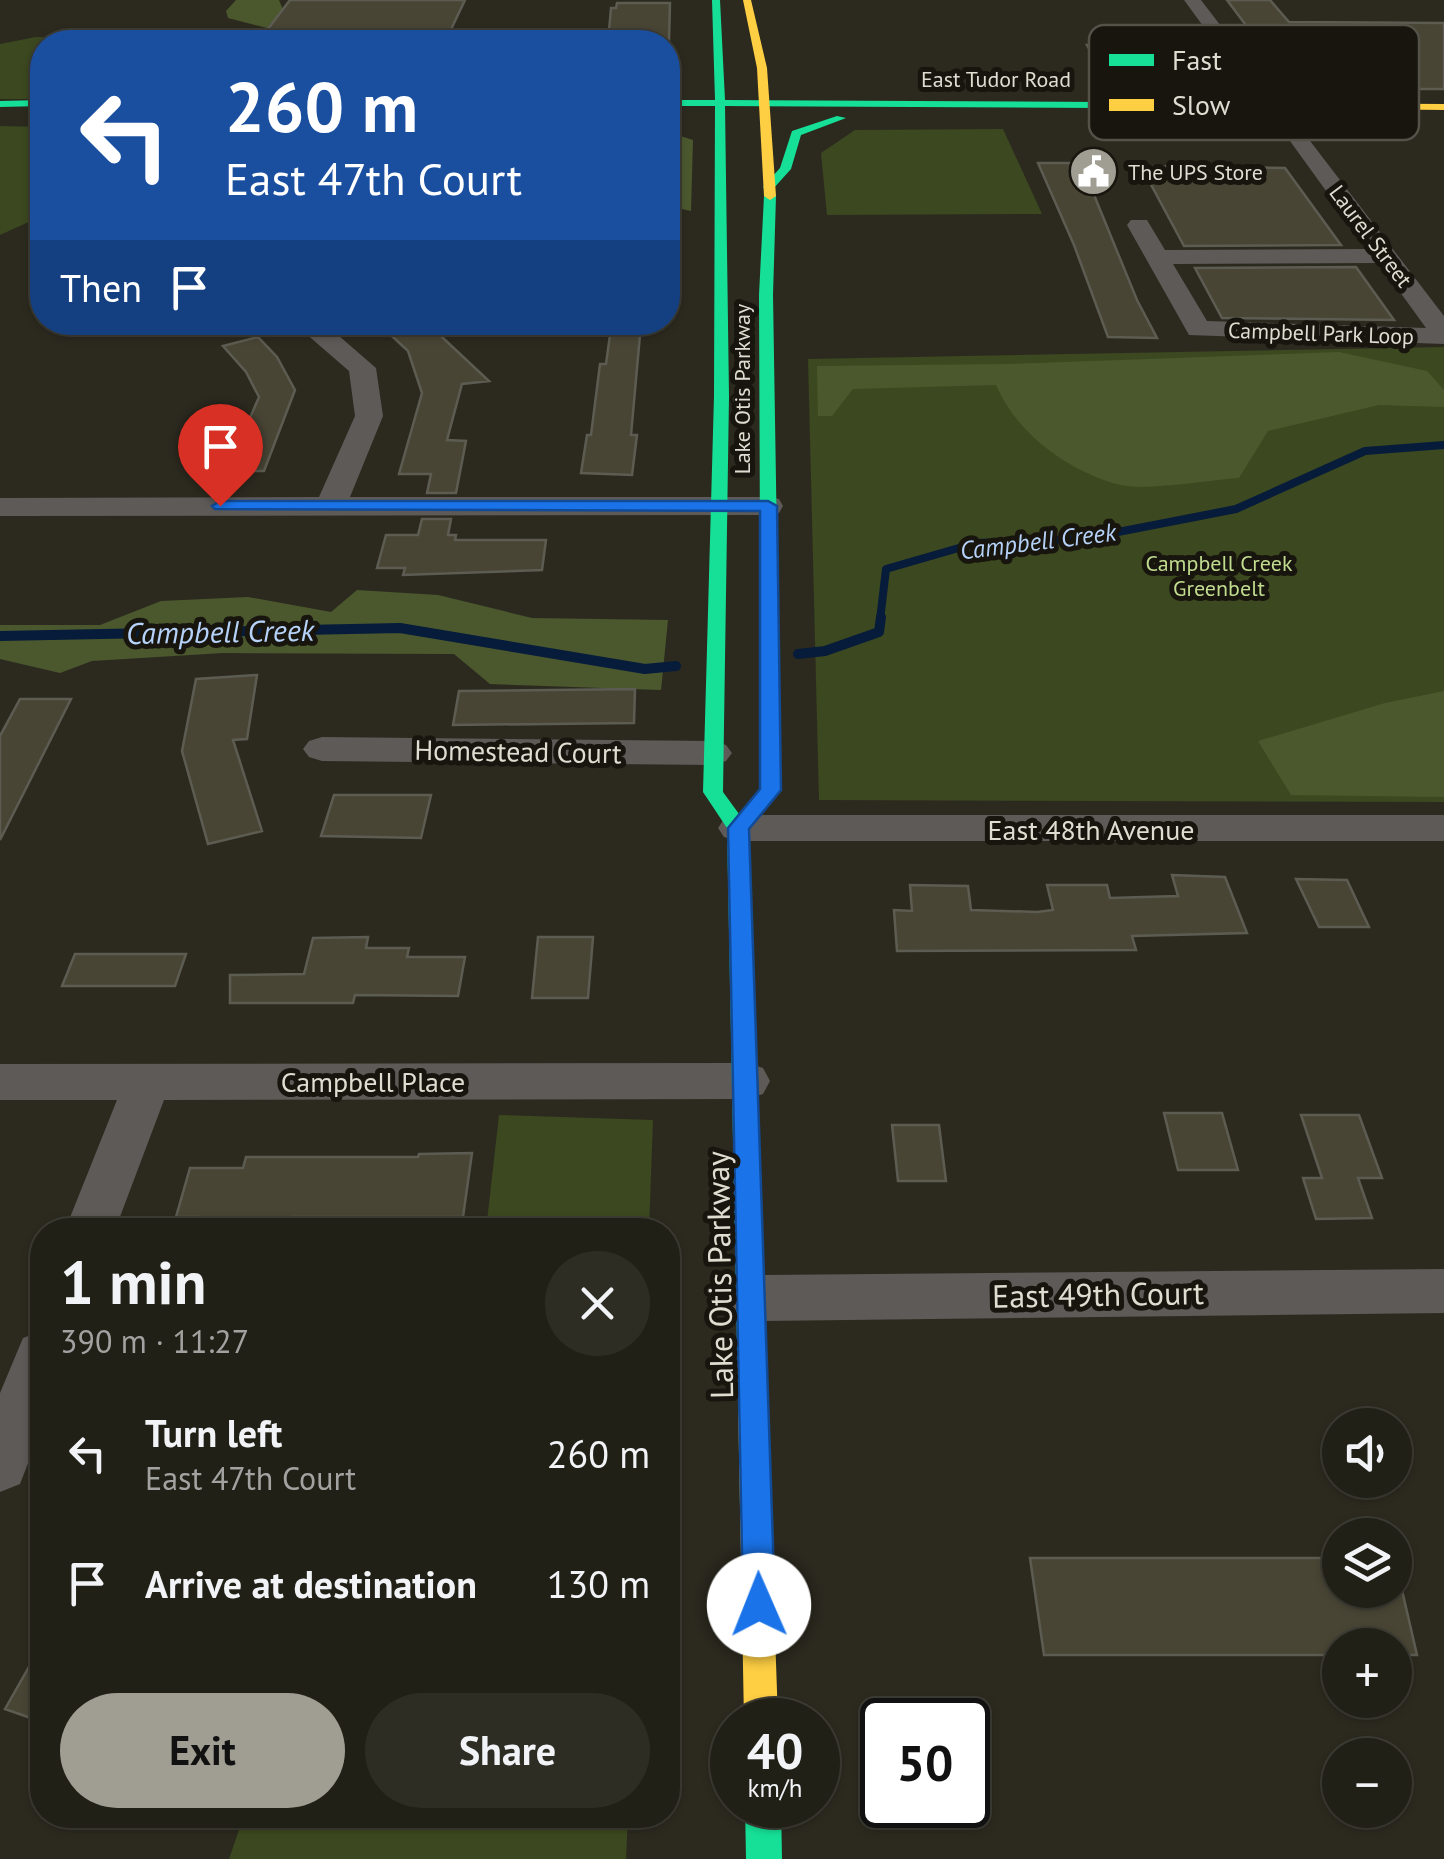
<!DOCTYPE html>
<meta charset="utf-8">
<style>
:root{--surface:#212017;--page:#2d2d24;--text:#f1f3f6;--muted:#a2a3a1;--line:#3e3e36;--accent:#a09e93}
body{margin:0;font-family:"PT Sans",sans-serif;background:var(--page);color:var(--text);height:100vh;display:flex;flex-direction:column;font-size:38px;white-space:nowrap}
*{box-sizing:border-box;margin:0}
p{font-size:32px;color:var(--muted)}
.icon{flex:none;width:55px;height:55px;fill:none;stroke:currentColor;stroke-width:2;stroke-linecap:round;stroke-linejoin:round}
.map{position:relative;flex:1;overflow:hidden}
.details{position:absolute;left:30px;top:1218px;width:650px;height:610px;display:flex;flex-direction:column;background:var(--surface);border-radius:40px;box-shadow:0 2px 8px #0004,0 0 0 2px var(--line)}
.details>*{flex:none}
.top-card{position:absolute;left:30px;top:30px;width:650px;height:305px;border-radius:40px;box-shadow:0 2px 8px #0004,0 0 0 2px var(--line);background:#1a4fa0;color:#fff;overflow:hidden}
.buttons{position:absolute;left:1322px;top:1408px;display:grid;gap:20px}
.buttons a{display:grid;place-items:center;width:90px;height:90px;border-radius:50%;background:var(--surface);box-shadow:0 2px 8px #0004,0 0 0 2px var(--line);font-size:50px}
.speed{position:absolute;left:710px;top:1698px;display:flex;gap:20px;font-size:50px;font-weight:700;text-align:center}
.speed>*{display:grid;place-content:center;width:130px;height:130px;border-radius:50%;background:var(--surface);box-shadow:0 2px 8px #0004,0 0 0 2px var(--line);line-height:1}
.speed small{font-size:25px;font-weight:400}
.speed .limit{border:5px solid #111;border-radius:15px;background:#fff;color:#111}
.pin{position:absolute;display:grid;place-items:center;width:85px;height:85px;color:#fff;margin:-102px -42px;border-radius:50% 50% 50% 0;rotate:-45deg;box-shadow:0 0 10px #0007}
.pin .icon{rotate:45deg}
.me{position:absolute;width:110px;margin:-55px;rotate:359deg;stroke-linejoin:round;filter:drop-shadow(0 0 8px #0008)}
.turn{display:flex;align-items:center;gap:35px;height:210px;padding:0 30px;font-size:45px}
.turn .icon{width:130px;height:130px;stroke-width:2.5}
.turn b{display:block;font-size:70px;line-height:85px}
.then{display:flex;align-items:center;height:95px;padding:0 30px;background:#0003;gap:20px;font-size:38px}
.round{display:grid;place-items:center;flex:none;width:105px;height:105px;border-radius:52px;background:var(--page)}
.overview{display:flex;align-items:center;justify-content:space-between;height:170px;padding:0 30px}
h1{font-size:60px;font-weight:800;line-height:75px}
.primary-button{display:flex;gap:20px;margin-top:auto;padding:20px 30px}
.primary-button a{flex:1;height:115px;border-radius:60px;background:var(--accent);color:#111;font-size:40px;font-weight:800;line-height:115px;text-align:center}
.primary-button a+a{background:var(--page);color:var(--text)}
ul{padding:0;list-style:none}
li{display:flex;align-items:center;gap:30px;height:130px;padding:0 30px}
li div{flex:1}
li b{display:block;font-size:38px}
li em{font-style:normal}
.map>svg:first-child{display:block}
.green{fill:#3c481f}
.forest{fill:#4b582e}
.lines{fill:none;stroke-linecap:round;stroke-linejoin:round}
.stream-far1{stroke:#061c3a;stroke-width:8}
.stream{stroke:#061c3a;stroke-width:10}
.building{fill:#484535;stroke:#5d5c52;stroke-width:2.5}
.street{fill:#5d5a58;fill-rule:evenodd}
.fast{fill:#16e098;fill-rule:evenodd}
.slow{fill:#ffcf43;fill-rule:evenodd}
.route{fill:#1a73e8;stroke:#114b97;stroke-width:2.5}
.labels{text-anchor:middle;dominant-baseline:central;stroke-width:10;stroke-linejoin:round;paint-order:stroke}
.far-street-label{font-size:22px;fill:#dfddd1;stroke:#17150d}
.far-poi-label{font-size:22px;fill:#dfddd1;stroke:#17150d;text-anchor:start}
.far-park-label{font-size:22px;fill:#c1db8f;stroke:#17150d}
.far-water-label{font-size:25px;font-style:italic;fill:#b6d2f9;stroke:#17150d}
.street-label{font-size:28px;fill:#dfddd1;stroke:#17150d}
.water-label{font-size:30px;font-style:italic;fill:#b6d2f9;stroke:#17150d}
.near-street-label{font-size:32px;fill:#dfddd1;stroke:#17150d}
.key{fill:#17150d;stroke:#535148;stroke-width:2.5}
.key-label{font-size:28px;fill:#dfddd1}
</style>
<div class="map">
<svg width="1444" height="1859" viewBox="0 0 1444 1859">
<rect width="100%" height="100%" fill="#2c2a1f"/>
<path class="green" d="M36,37L85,38L94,42H42V99H0V44Z
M0,126L42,127V216L0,235Z
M1003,129L1042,214L827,215L821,153L855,130Z
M1444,347V802L819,800L808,359Z
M499,1115L653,1120L649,1230H486Z
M244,1815H628L626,1859H229Z"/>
<path class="forest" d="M236,0H279L284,12L271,29L228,18L226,11Z
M668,132L693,140L691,211L668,206Z
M1339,352L1427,371L1444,390V407L1379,405L1268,431L1239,478C1209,480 1147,491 1121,485C1070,473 1016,433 996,385L853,389L832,416H818L817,366L1009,364Z
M357,590L438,595L532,618L668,620L661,690L490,684L454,654L223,653L92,661L60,673L0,659V625H100L161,601L248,597L331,612Z
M1444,691V797L1291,795L1258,741L1385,703Z"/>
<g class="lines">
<path class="stream-far1" d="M880,620L886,569L976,543L1082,539L1236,509L1365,451L1444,445"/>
<path class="stream" d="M0,636L400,628L645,669L676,666
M798,654L825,651L879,632L881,617"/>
</g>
<path class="building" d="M290,0H465L445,42H258Z
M1227,0H1270L1289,22L1444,23V89H1353L1358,95L1296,92Z
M617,3H670L669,42H608L611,8H616Z
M1087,45H1151L1175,81H1107Z
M1038,163H1081L1137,300L1157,338L1108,337L1074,245Z
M1141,166L1285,168L1341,245L1184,246Z
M1356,267L1394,320L1222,318L1195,268Z
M377,322H426L489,381L462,384L447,440L466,441L456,493H427L431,474H399L422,393L408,351Z
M610,335H640L631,435H637L632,475L581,473L587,435H591L600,364H606Z
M258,337L277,357L295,390L264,471H227L259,397L246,372L223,346Z
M422,519H451L448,535H456L455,540H546L542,570L403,575L405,568H377L386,535H418Z
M257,675L247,739L233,740L262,831L208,844L182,751L196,679Z
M635,689L634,723L453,725L459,691Z
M20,699H71L0,840V736Z
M334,795H431L421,838L321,836Z
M1172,875L1225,877L1247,933L1132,936L1136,950L897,951L894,910L912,911L910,885L968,886L971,910L1037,912L1053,910L1047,885H1107L1110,898L1178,896Z
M1296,879L1347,880L1369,927H1319Z
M368,937L366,948H409L407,957H465L458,996L355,995L353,1003H230V975L304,974L313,938Z
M538,937H593L588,998H532Z
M75,954H186L175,986H62Z
M1164,1113H1222L1238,1170H1178Z
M1301,1115H1359L1382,1178H1358L1372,1218L1316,1219L1303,1178H1322Z
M892,1125H939L946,1181H898Z
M472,1153L463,1217H292L273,1220L270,1230H196L199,1217H176L190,1168H243L246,1157H418L419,1154Z
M1030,1558H1340V1590H1395V1560L1417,1655H1395V1645H1340V1655H1044Z
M42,1644V1722L5,1709Z"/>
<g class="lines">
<path class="street" d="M1184,0H1201L1266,85L1308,101L1311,105L1301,111L1276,102L1290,123L1304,133L1444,316V344L1189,335L1127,225L1131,220H1147L1165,250L1368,249L1290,141L1276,131L1258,105L1268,99L1252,93ZM1379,263L1426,328L1207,321L1173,264Z
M303,322H323L376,368L383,416L350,497H768L779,499L783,506L779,513L768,515L0,516V498L319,497L355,416L349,371L304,332L300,327Z
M322,737L713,741L726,745L732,753L726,761L713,765L322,761L309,757L303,749L309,741Z
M738,815H1444V841H738L724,837L718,828L724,819Z
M747,1063L763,1068L770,1081L763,1094L747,1099L164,1100L115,1230H65L117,1100H0V1064Z
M1444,1269V1313L753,1321L734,1314L727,1298L734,1282L753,1275Z
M42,1331V1427L20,1484L0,1492V1393L23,1338Z"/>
<path class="fast" d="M712,0H720L725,100L1276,103L1281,106L1276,109L725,106L729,396L723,792L739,814L761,790L759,295L764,196L770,192L776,196L773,295L781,791L749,829L765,1347L761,1356L751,1360L741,1356L737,1347L727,828L703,792L714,396L715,106H668V100H715Z
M42,100V106L0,107V101Z
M837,116L846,118L801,135L791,169L773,189H765L763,187L780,168L792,131Z
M745,1805H781L782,1859H746Z"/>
<path class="slow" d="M743,0H751L767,68L776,196L770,200L764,196L757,68Z
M1276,103L1444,104V110L1272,108Z
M751,1334L761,1338L765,1347L778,1720H744L737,1347L741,1338Z"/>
</g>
<path class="route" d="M220,501H768L777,506L781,790L749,829L775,1605L771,1616L759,1621L747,1616L743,1605L728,828L760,789V511L215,509L212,506Z"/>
<defs>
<symbol id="civic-disc" viewBox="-11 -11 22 22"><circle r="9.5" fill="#a09e93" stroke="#17150d"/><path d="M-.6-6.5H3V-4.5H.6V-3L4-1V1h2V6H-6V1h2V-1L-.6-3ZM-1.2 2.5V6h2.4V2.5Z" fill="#fff"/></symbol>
</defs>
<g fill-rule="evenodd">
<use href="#civic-disc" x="1066" y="144" width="55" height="55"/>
</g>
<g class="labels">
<g class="far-street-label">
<text x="996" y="79">East Tudor Road</text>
<text transform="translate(1371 236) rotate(53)">Laurel Street</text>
<text transform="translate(1321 333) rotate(2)">Campbell Park Loop</text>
<text transform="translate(742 389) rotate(-90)">Lake Otis Parkway</text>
</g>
<g class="far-poi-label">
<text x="1128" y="172">The UPS Store</text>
</g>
<g class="far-park-label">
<text x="1219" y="563">Campbell Creek<tspan x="1219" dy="25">Greenbelt</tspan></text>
</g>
<g class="far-water-label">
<text transform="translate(1038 541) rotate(-7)">Campbell Creek</text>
</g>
<g class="street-label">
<text transform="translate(518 751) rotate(1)">Homestead Court</text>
<text x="1091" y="829">East 48th Avenue</text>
<text x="373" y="1081">Campbell Place</text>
</g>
<g class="water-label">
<text transform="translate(220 631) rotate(-1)">Campbell Creek</text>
</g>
<g class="near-street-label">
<text transform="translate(719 1275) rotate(-91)">Lake Otis Parkway</text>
<text transform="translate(1098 1294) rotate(-1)">East 49th Court</text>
</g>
</g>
<rect x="1089" y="25" width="330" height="115" rx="15" class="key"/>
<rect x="1109" y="54" width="45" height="12" fill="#16e098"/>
<rect x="1109" y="99" width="45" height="12" fill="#ffcf43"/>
<g class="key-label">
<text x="1172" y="70">Fast</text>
<text x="1172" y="115">Slow</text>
</g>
</svg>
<div class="buttons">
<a><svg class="icon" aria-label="sound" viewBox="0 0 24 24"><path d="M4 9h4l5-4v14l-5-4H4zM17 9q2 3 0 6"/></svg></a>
<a><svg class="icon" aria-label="layers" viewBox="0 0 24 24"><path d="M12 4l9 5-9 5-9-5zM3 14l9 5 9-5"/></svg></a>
<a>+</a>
<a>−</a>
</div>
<div class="speed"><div>40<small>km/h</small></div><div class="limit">50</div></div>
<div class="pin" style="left:220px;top:506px;background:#d93025"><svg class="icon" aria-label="arrive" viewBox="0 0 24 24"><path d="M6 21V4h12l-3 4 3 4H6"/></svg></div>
<svg class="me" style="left:759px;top:1605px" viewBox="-20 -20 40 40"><circle r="19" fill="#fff"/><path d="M0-13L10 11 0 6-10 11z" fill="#1a73e8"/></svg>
<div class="top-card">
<div class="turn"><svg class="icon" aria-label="left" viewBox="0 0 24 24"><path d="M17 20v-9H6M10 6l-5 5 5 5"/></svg><div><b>260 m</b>East 47th Court</div></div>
<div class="then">Then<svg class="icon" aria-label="arrive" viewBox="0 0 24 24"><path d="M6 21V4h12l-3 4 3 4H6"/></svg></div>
</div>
<section class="details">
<div class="overview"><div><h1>1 min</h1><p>390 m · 11:27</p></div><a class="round"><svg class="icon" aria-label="close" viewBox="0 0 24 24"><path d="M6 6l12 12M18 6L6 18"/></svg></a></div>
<ul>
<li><svg class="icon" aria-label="left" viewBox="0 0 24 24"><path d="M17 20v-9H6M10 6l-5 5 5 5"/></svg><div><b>Turn left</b><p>East 47th Court</p></div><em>260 m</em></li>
<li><svg class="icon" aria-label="arrive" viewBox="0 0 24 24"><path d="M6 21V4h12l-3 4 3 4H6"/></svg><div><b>Arrive at destination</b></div><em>130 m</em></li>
</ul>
<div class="primary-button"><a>Exit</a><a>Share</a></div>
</section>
</div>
